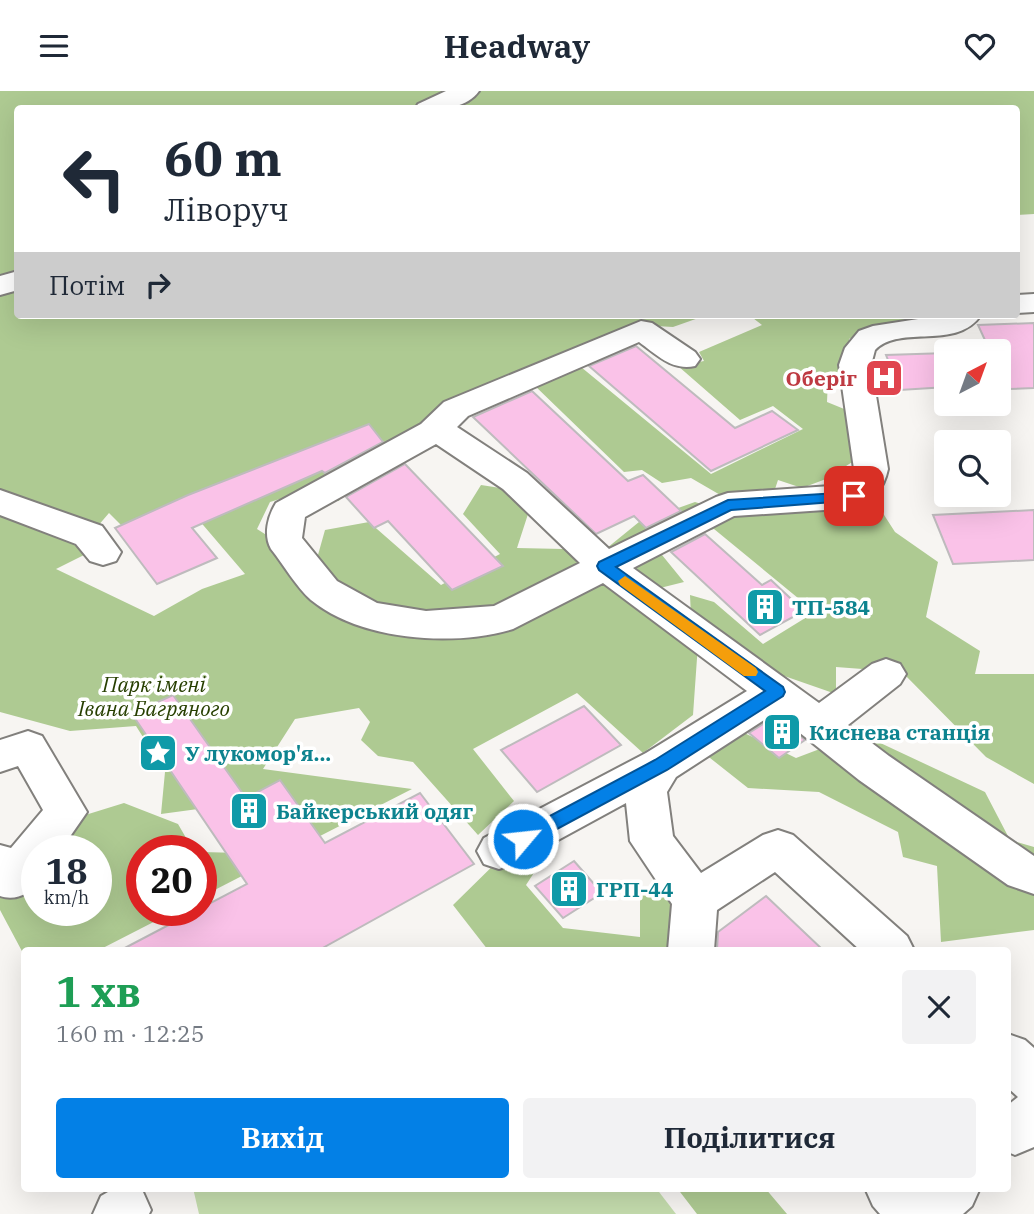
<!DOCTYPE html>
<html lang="uk">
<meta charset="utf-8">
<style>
:root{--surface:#fff;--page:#f2f2f3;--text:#1f2937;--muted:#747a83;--accent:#0380e6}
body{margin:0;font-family:"IBM Plex Serif",serif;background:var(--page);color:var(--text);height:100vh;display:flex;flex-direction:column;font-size:26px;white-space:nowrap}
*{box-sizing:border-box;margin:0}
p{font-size:23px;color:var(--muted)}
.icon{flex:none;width:38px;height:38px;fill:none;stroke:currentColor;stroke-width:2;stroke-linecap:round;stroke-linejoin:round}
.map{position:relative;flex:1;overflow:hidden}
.side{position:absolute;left:21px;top:856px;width:990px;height:245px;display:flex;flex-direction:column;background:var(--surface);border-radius:7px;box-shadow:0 7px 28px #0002}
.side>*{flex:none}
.hud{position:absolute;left:14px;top:14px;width:1006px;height:214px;border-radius:7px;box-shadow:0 7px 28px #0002;background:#fff;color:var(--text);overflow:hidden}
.needle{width:46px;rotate:41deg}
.buttons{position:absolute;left:934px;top:248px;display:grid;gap:14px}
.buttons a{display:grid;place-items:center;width:77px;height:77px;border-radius:7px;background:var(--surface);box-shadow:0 7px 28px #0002;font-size:35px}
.speed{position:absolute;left:21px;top:744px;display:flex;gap:14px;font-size:35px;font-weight:700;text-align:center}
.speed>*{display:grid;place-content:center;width:91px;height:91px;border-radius:50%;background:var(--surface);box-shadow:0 7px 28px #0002;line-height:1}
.speed small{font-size:18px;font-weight:400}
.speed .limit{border:10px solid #d22;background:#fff;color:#111}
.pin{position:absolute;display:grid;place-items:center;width:60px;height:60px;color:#fff;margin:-30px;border-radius:14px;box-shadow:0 4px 10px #0006}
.me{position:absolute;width:77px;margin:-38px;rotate:62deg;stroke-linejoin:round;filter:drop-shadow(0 0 5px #0008)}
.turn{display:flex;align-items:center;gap:24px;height:147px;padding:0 35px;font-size:32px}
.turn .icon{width:91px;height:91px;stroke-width:2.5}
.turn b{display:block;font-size:49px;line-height:60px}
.then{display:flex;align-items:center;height:66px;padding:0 35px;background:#0003;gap:14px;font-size:26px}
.round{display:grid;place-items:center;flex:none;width:74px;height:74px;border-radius:7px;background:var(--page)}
.headline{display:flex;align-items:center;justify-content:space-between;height:119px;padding:0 35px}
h1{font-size:42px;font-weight:700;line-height:52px;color:#1e9e55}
.primary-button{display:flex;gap:14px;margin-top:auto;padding:14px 35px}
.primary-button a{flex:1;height:80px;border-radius:7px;background:var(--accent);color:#fff;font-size:28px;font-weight:700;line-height:80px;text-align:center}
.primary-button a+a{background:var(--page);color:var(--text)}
header{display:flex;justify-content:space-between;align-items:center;height:91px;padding:0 35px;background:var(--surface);font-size:32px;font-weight:700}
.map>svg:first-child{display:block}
.green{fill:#c4dcad}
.forest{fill:#aeca92;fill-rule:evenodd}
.building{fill:#fac2e8;stroke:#bebbbd;stroke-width:2}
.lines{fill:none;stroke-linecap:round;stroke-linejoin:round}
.minor-casing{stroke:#82807d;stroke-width:4}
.minor{fill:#fff;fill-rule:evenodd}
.route{fill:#0380e6;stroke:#025396;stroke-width:2}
.slow{fill:#f59e0b}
.labels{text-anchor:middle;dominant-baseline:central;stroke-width:7;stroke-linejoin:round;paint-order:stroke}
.health-label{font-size:21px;font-weight:bold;fill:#be3a42;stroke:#fff;text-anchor:end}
.culture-label{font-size:21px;font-weight:bold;fill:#0d838f;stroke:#fff;text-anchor:start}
.park-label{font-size:21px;font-style:italic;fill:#273f01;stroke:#fff}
</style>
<header><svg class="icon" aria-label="menu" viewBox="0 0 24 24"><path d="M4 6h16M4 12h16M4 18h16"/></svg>Headway<svg class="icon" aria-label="heart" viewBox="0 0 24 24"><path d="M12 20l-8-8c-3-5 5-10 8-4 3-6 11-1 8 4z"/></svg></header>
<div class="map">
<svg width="1034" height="1123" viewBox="0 0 1034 1123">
<rect width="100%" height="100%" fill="#f7f5f2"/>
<path class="green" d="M193,1097H656L676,1123H199Z"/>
<path class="forest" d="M0,0H1034V123L1017,124V18L444,17L455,12L418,18H18V224H707L673,236L639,234L473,304L402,364L361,353L339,410L303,401L270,411L257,438L279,452L347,520L387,543L441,542L340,500L316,471L325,439L369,431L441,494L500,463L463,423L481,394L514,399L529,420L517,457L564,458L698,553L693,624L643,662L577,602L473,658L514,710L478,744L413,671L378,665L361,649L370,631L359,617L295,628L263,678L412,698L201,806V761L241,762L198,718L161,723L165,681L136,635L70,640L0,621ZM192,421L245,483L202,498L154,525L56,478L88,462L85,450L109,422L131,444Z
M749,224H947L878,235L849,248L850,273L828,288L827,311L854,322L863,364L826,388L802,397L778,389L774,401L837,411L877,413L895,441L938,471L926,526L980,560L975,583H1034V693L986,666L902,581L836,576V603L767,579L691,525L690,504L714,511L763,553L815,521L714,438L681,447L662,464L684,491L652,499L607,457L639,431L695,411L740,425L722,405L691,387L662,392L642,379L624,381L533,293L581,276L711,383L803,338L773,315L740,329L678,275L704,270L699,261L762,234Z
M734,637L796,667L825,656L859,677L874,649L985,701L1010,749L1034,756V839L941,851L937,775L903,766L898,741L819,701L748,697L705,663Z
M124,712L178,733L193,759L142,760V819H177L99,859H24V864L0,819V801L53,734ZM37,760H96V819H37Z
M511,757L539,774L526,794L563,837L640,846V801L676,779L692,814L686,859H488L453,814Z
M677,1097H765L787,1123H697Z"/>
<path class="building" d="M1034,232V297L1009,298L1007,294H999V261H964L990,260L978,234Z
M636,255L735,337L772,320L798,339L711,380L589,275Z
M947,262V296L900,299L886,264Z
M532,300L628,390L643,384L681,420L646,437L634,425L596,443L473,326Z
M369,333L383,351L325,382L322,380L192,437L217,467L157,493L115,437L188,404Z
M405,373L503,475L452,499L388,430L374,437L346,406Z
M1034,419V469L953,473L933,424Z
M705,443L762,494L771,489L804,520L760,544L671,461Z
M173,604L246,707L280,689L325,752L420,702L474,773L319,859H121L247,793L132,623Z
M584,615L621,654L537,701L501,659Z
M775,625L805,649L779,667L749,642Z
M574,770L602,802L563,827L535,795Z
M766,805L823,859H717L718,841Z"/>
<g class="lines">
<defs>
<path id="minor" d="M446,0H479C465,20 436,18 415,18L418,13Z
M18,180V199L0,204V185Z
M1034,203V221L1017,222V204Z
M944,224H981C957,260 900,233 875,259L871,274L888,378C884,397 873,411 854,417L734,425L633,477L819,612L872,573L886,568L900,573L906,583L900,593L848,634L889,665L1034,765V803L1008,794L859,689L775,622L676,686L667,701L673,745L701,782L763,744L778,739L793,744L907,845L914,859H860L775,781L717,819L714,859H668L672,813L630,750L626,712L514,773L499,778L484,773L477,760L484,747L646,662L747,600L603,492L513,538C454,556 361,550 311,509C296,496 284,474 271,458C263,444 268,425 276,412L421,333L444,311L641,230L652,232L695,261L700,268L695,275C672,280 657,264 639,251L468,325L457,336L527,382L609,458L716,406L728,402L845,394L852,387L854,378L839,274L845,257L859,240L873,235ZM436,353L503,398L580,472L494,515L426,520L377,512L337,490L302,447L305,426Z
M0,399L102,435L121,461L116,470L103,474L90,470L76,453L0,424Z
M28,640L42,645L87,721L60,760H37C37,768 39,780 37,788C32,804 14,810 0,805V754L11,757L43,719L18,675L0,681V649Z
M1008,943L1025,949L1034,957V1056L1015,1064L1008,1061V1014L1018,1006L1008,997Z
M115,1097H135L143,1101L151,1119L149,1123H93L101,1105Z
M865,1097H980L972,1115L963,1123H880L873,1115Z"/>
</defs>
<use href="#minor" class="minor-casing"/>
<use href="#minor" class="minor"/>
</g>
<path class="route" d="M854,401L861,405L859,409L731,419L616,476L783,596L785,601L783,605L667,679L529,753L523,755L516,753L514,748L516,743L655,669L765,600L599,479L597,475L599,471L728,409Z"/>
<path class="slow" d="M625,485L756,577L758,581L756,585H744L620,494L618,490Z"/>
<defs>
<symbol id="hospital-square" viewBox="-11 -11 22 22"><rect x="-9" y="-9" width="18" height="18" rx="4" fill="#e0444e" stroke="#fff"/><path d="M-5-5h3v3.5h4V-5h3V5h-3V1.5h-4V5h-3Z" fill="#fff"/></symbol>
<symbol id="building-square" viewBox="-11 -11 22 22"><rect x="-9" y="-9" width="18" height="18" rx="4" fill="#0f9aa8" stroke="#fff"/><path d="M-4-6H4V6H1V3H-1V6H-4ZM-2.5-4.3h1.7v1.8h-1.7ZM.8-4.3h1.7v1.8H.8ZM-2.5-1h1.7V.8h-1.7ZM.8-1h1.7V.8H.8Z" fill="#fff"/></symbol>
<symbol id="sight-square" viewBox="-11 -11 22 22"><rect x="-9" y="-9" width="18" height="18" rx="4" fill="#0f9aa8" stroke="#fff"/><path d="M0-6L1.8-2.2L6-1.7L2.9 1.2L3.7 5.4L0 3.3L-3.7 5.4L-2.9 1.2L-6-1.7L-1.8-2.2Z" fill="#fff"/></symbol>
</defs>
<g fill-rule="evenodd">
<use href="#hospital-square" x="862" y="265" width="44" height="44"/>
<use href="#building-square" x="743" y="494" width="44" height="44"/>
<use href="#building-square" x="760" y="619" width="44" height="44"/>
<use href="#sight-square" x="136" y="640" width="44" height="44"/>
<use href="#building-square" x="227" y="698" width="44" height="44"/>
<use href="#building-square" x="547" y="776" width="44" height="44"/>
</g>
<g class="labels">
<g class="health-label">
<text x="857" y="287">Оберіг</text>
</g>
<g class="culture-label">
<text x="792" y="516">ТП-584</text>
<text x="809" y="641">Киснева станція</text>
<text x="185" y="662">У лукомор'я...</text>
<text x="276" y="720">Байкерський одяг</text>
<text x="596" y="798">ГРП-44</text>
</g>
<g class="park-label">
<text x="154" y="593">Парк імені<tspan x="154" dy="24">Івана Багряного</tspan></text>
</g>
</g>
</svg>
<div class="buttons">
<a><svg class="needle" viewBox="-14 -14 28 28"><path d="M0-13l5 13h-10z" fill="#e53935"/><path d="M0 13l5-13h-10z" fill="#747a83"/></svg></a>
<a><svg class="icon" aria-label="search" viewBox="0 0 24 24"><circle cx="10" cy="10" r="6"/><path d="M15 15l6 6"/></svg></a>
</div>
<div class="speed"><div>18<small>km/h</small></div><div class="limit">20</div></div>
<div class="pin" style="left:854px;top:405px;background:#d93025"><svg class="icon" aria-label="arrive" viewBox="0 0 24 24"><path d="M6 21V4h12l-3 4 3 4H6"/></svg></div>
<svg class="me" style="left:523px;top:748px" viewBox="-20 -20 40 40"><circle r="17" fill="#0380e6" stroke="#fff" stroke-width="3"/><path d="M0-11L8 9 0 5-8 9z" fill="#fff"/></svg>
<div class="hud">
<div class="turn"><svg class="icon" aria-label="left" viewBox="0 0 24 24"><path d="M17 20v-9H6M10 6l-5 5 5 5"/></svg><div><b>60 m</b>Ліворуч</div></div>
<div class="then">Потім<svg class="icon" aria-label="right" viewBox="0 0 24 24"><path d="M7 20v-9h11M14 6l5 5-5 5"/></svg></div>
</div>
<section class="side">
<div class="headline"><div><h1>1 хв</h1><p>160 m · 12:25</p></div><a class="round"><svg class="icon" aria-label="close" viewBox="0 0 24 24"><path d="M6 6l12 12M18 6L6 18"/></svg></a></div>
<div class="primary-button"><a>Вихід</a><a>Поділитися</a></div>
</section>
</div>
